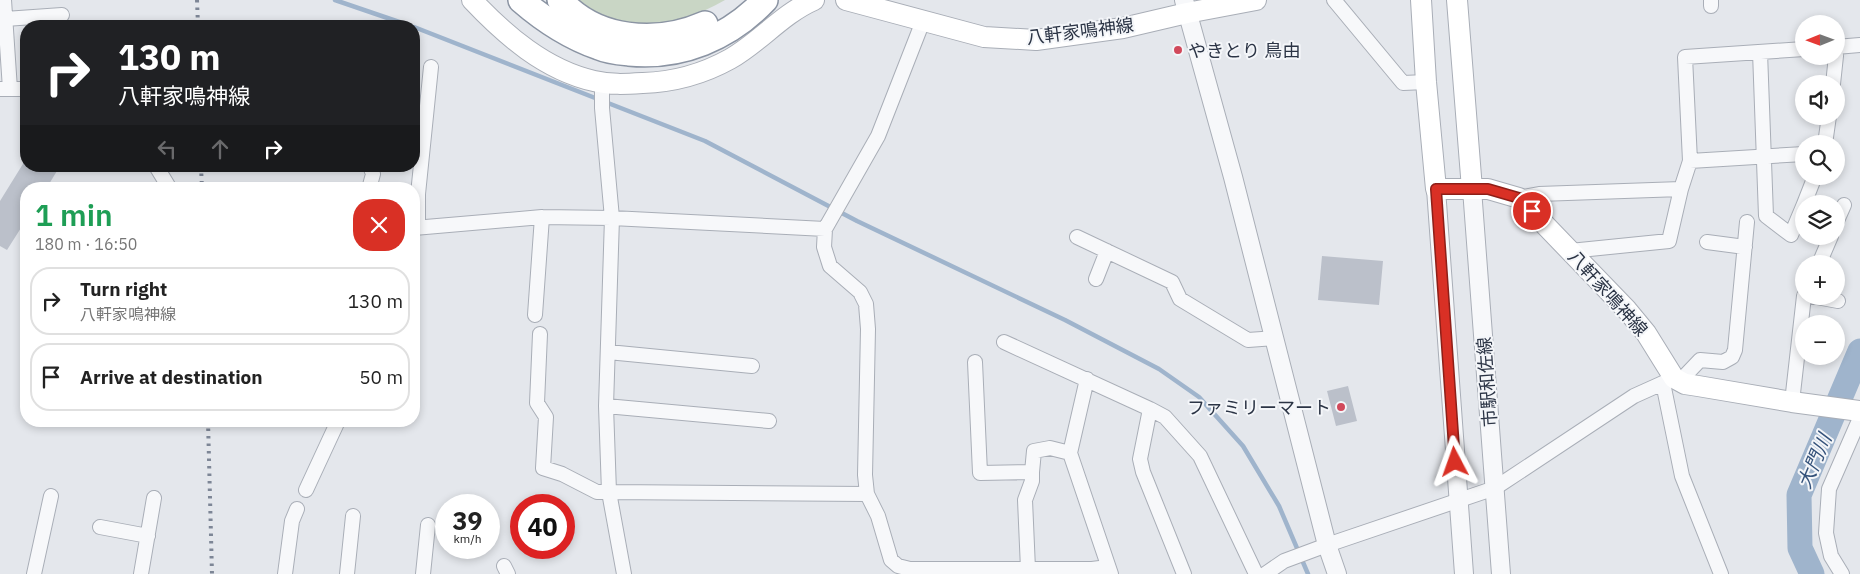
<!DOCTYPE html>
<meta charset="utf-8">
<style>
:root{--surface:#fff;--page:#f6f6f6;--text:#222;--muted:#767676;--line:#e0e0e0}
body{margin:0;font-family:"IBM Plex Sans","Noto Sans JP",sans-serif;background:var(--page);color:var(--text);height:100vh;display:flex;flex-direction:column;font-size:19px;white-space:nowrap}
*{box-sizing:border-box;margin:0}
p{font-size:16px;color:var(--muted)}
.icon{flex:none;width:28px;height:28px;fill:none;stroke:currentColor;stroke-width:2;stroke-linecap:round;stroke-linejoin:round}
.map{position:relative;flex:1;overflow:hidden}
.panel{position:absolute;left:20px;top:182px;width:400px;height:245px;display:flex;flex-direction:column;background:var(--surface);border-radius:20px;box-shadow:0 2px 8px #0003}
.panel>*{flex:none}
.banner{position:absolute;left:20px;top:20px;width:400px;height:152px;border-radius:20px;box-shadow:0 2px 8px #0003;background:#202124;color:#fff;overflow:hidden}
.needle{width:32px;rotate:269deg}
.buttons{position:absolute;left:1795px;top:15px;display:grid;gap:10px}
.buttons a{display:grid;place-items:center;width:50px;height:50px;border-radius:50%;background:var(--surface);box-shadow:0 2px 8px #0003;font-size:25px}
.speed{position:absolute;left:435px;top:494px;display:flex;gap:10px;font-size:25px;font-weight:700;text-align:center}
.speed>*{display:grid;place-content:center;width:65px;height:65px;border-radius:50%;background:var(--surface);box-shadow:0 2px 8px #0003;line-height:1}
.speed small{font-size:12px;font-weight:400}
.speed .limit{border:8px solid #d22;background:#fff;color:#111}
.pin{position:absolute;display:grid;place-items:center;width:42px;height:42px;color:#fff;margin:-21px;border:2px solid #fff;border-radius:50%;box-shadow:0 1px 5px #0007}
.me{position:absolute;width:55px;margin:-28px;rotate:356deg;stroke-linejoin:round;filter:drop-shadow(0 0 4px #0008)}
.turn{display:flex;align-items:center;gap:18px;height:105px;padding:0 15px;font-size:22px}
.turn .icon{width:65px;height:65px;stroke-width:2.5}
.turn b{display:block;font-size:35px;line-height:42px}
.lanes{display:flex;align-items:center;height:48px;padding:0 15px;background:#0003;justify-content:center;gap:25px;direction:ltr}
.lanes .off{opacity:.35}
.round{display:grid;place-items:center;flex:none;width:52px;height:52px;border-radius:20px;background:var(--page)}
.headline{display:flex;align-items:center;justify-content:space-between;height:85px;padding:0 15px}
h1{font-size:30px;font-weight:600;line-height:38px;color:#1e9e55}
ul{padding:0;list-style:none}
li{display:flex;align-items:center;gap:15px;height:68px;margin:0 10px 8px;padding:0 5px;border:2px solid var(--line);border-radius:20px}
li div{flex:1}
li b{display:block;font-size:19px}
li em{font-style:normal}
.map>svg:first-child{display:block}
.green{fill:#c9d6c5}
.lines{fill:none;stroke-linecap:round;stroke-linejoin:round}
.stream{stroke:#9fb4cc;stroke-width:4.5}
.river{stroke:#9fb4cc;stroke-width:25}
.building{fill:#bbc0ca}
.minor-casing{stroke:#a9aeb7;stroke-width:16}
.tertiary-casing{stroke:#a9aeb7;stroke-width:20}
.secondary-casing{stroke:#a9aeb7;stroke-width:22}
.motorway-casing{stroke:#8b94a3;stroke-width:28}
.minor{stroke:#f7f8fa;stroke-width:14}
.tertiary{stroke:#f7f8fa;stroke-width:18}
.secondary{stroke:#fff;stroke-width:20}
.motorway{stroke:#fff;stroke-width:25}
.rail{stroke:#7d8696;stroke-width:4;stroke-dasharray:2.5 5;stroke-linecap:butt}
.route-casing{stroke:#8d1f18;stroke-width:12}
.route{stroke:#d93025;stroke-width:9}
.poi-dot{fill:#d1495b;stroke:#f4f6f9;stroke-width:2}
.labels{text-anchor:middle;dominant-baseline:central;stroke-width:4;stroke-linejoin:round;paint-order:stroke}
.street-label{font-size:18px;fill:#2b3445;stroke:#f4f6f9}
.poi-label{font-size:18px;fill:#2b3445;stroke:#f4f6f9;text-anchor:start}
.water-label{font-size:19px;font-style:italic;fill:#34527a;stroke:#f4f6f9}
</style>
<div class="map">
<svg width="1860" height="574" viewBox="0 0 1860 574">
<rect width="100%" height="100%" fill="#e4e7ec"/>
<path class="green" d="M577,0H725C677,28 623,36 577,0Z"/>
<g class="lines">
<path class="stream" d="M335,0L411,26
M414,27L705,141L857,221L1065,320L1159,369L1199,397L1243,446L1279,506L1308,574"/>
<path class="river" d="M1812,574L1800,548L1799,495L1860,351"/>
</g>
<path class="building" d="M26,159V166H60L46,189H26V220L7,250L0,246V201Z
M1322,256L1383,261L1379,305L1318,300Z
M1348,386L1357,421L1336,426L1327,391Z"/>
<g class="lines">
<defs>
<path id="minor" d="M4,0L10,89
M1334,0L1403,83L1426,82
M1711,0V6
M5,19L62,15
M1836,47L1860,45
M1760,52L1766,216L1791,235L1804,204
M602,82V108L612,218L606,406L609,492L867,494L878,516L891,560L898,566L910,569H1092L1108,567
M1833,84L1836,56
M0,89H26
M1825,144L1829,116
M1690,161L1685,57L1804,49
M156,166L170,189
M369,189L373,174L370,166
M1519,198L1539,194L1681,189
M1804,204L1815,176
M1836,223L1844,205
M418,227V194L431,67
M414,228L542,217L612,218L825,229
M1077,237L1172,282L1180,299L1248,340L1274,338
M1707,242L1745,247
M1570,251L1669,241L1681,189L1690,161L1804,154
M1819,264L1831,236
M1096,279L1107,251
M1811,296L1838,301
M535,315L542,217
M540,334L537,403L546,417L543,468L562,474L597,492H609L624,574
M1004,342L1150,409
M608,352L752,366
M975,362L980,473L1032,472V481L1025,500L1028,569
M1680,381L1700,360L1723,362L1732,357L1735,350L1747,222
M1663,383L1682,476L1721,574
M1792,402L1804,296
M606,406L769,421
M1070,453L1111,574
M1032,472L1034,451L1050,448L1070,453L1087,379
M306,490L338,421
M867,494L865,475L868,329L866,304L860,292L830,266L824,247L825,229L878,136L923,21
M100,527L148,536
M504,566L508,574
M34,574L51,496
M141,574L154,498
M285,574L292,521L297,509
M347,574L353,516
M423,574L428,525
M1184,574L1143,472L1140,459L1150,409L1165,417L1200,456L1256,574
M1265,574L1284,561L1327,545L1495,488L1634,396L1674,378
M1842,574L1831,556L1826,533L1829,489L1860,418"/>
<path id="tertiary" d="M1184,0L1233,177L1327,545L1337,574
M1436,189L1464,574
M1472,189L1501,574"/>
<path id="secondary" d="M472,0C505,35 545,70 594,81C610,85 626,84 643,83C674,82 703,74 730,59C760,42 782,14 814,0
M846,0L984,37L1036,40L1123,28L1187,13L1256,0
M1421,0L1426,82L1436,189H1488L1519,198L1627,310L1646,333L1674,378L1685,384L1698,386L1792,402L1860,411
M1457,0L1472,189"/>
<path id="motorway" d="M521,0C544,20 570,37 599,47C608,51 619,52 629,53C681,58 729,38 765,0
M560,0C596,41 657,45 705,24"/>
</defs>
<use href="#minor" class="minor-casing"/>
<use href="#tertiary" class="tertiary-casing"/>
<use href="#secondary" class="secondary-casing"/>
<use href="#motorway" class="motorway-casing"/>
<use href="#minor" class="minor"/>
<use href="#tertiary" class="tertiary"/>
<use href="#secondary" class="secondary"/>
<use href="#motorway" class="motorway"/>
<path class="rail" d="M197,0L198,26
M201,166L202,189
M208,421L212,574"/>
</g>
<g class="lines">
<defs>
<path id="route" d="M1455,462L1436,189H1488L1519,198L1532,211"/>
</defs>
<use href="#route" class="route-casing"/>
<use href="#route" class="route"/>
</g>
<g class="poi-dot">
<circle cx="1178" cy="50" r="5"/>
<circle cx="1341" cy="407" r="5"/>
</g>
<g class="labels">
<g class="street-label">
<text transform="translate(1080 31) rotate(-7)">八軒家鳴神線</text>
<text transform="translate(1608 293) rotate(48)">八軒家鳴神線</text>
<text transform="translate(1487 382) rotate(-94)">市駅和佐線</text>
</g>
<g class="poi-label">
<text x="1188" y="50">やきとり 鳥由</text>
<text x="1331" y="407" text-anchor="end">ファミリーマート</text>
</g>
<g class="water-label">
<text transform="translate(1814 461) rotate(-67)">大門川</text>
</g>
</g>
</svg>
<div class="buttons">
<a><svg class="needle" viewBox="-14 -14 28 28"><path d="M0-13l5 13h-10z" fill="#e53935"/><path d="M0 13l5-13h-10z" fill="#767676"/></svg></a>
<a><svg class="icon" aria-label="sound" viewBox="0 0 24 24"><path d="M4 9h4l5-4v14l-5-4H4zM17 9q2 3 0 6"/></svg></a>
<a><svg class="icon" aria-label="search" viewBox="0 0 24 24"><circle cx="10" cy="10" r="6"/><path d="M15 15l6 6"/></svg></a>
<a><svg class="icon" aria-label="layers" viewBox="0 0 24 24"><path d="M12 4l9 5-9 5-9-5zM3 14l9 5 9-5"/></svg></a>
<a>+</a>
<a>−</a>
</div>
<div class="speed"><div>39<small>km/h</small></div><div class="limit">40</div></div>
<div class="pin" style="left:1532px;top:211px;background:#d93025"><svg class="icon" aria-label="arrive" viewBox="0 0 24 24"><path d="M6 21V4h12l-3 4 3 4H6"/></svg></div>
<svg class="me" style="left:1455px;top:462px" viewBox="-20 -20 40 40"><path d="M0-17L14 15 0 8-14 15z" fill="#d93025" stroke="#fff" stroke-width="4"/></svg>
<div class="banner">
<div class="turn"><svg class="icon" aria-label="right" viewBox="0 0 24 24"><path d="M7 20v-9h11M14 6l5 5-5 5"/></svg><div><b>130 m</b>八軒家鳴神線</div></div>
<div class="lanes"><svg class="icon off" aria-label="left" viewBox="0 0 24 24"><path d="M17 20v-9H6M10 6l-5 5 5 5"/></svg><svg class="icon off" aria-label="ahead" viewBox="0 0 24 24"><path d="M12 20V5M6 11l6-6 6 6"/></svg><svg class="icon" aria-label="right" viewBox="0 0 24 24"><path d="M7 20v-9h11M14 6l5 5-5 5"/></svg></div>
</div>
<section class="panel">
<div class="headline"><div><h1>1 min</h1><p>180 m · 16:50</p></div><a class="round" style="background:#d93025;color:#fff"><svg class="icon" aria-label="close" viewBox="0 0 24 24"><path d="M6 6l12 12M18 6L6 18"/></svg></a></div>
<ul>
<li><svg class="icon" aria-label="right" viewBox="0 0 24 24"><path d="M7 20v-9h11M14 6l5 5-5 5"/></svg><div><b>Turn right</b><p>八軒家鳴神線</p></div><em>130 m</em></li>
<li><svg class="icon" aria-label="arrive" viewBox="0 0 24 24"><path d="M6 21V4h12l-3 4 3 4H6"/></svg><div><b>Arrive at destination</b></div><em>50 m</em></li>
</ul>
</section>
</div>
